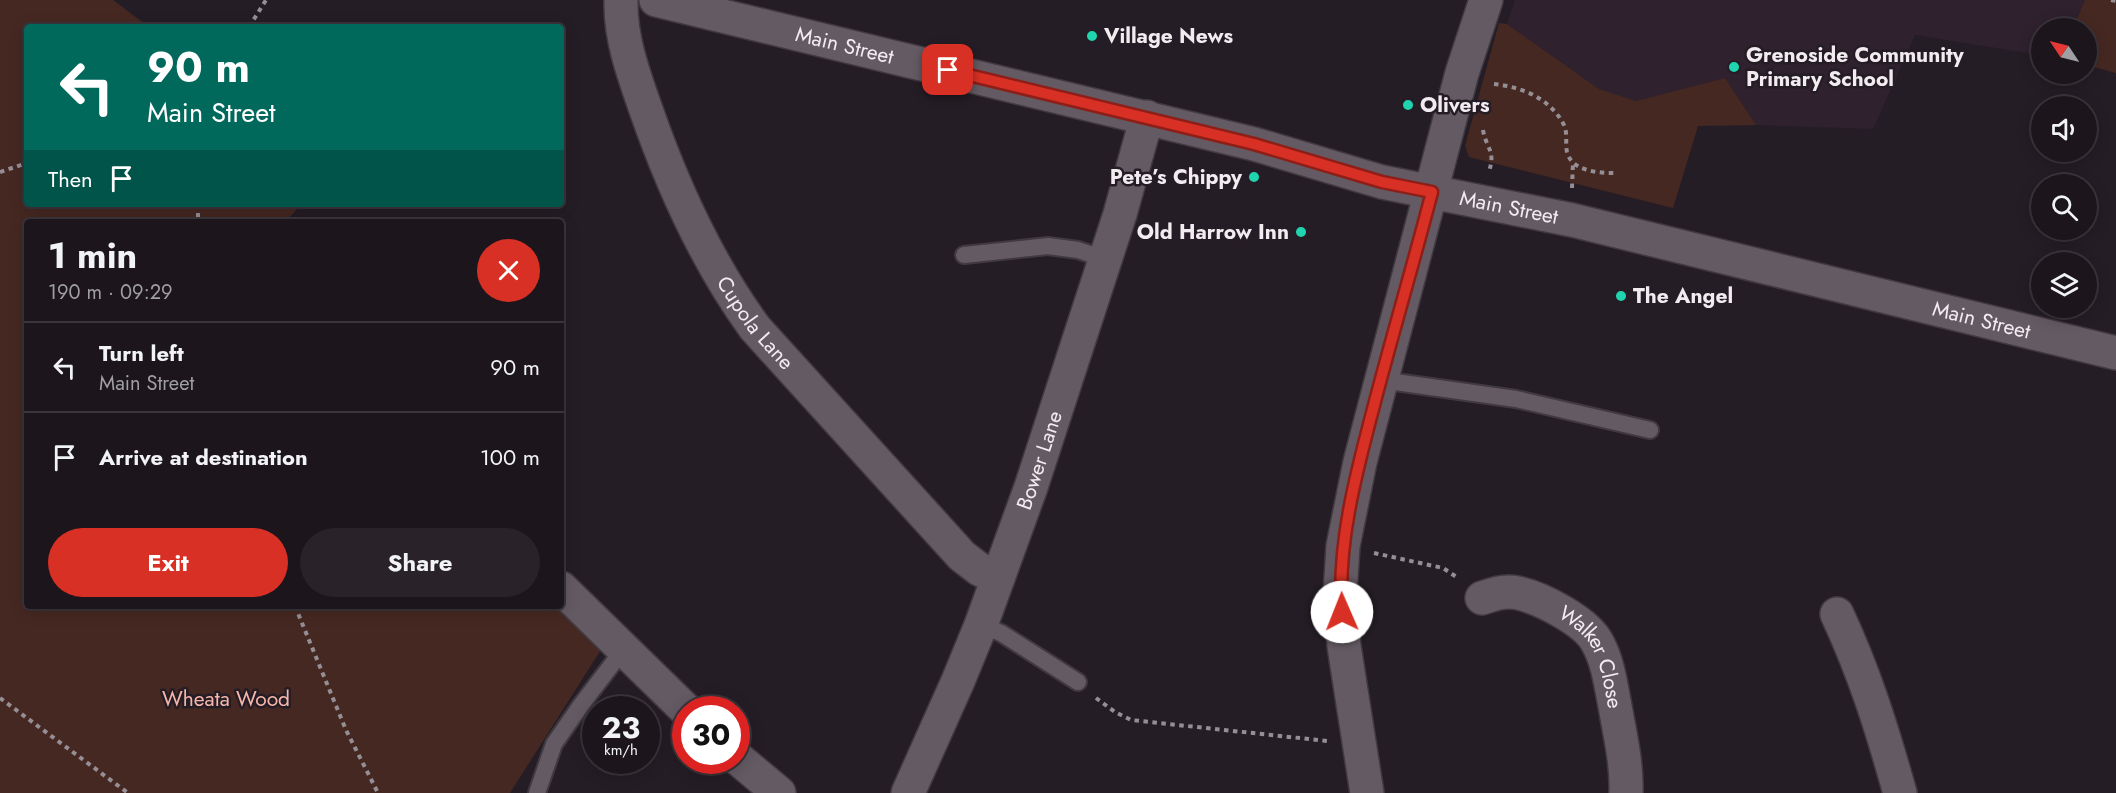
<!DOCTYPE html>
<meta charset="utf-8">
<style>
:root{--surface:#1c161c;--page:#292329;--text:#f1f3f6;--muted:#a09fa3;--line:#3a353b;--accent:#d93025}
body{margin:0;font-family:Jost,sans-serif;background:var(--page);color:var(--text);height:100vh;display:flex;flex-direction:column;font-size:22px;white-space:nowrap}
*{box-sizing:border-box;margin:0}
p{font-size:20px;color:var(--muted)}
.icon{flex:none;width:33px;height:33px;fill:none;stroke:currentColor;stroke-width:2;stroke-linecap:round;stroke-linejoin:round}
.map{position:relative;flex:1;overflow:hidden}
.drawer{position:absolute;left:24px;top:219px;width:540px;height:390px;display:flex;flex-direction:column;background:var(--surface);border-radius:6px;box-shadow:0 3px 15px #0003,0 0 0 2px var(--line)}
.drawer>*{flex:none}
.hud{position:absolute;left:24px;top:24px;width:540px;height:183px;border-radius:6px;box-shadow:0 3px 15px #0003,0 0 0 2px var(--line);background:#00695c;color:#fff;overflow:hidden}
.needle{width:39px;rotate:305deg}
.tools{position:absolute;left:2031px;top:18px;display:grid;gap:12px}
.tools a{display:grid;place-items:center;width:66px;height:66px;border-radius:50%;background:var(--surface);box-shadow:0 3px 15px #0003,0 0 0 2px var(--line);font-size:30px}
.speed{position:absolute;left:582px;top:696px;display:flex;gap:12px;font-size:30px;font-weight:700;text-align:center}
.speed>*{display:grid;place-content:center;width:78px;height:78px;border-radius:50%;background:var(--surface);box-shadow:0 3px 15px #0003,0 0 0 2px var(--line);line-height:1}
.speed small{font-size:15px;font-weight:400}
.speed .limit{border:9px solid #d22;background:#fff;color:#111}
.pin{position:absolute;display:grid;place-items:center;width:51px;height:51px;color:#fff;margin:-26px;border-radius:12px;box-shadow:0 3px 9px #0006}
.me{position:absolute;width:66px;margin:-33px;rotate:359deg;stroke-linejoin:round;filter:drop-shadow(0 0 4px #0008)}
.turn{display:flex;align-items:center;gap:21px;height:126px;padding:0 24px;font-size:27px}
.turn .icon{width:78px;height:78px;stroke-width:2.5}
.turn b{display:block;font-size:42px;line-height:51px}
.then{display:flex;align-items:center;height:57px;padding:0 24px;background:#0003;gap:12px;font-size:22px}
.round{display:grid;place-items:center;flex:none;width:63px;height:63px;border-radius:32px;background:var(--page)}
.head{display:flex;align-items:center;justify-content:space-between;height:102px;padding:0 24px}
h1{font-size:36px;font-weight:700;line-height:45px}
.button{display:flex;gap:12px;margin-top:auto;padding:12px 24px}
.button a{flex:1;height:69px;border-radius:36px;background:var(--accent);color:#fff;font-size:24px;font-weight:700;line-height:69px;text-align:center}
.button a+a{background:var(--page);color:var(--text)}
ul{padding:0;list-style:none}
li{display:flex;align-items:center;gap:18px;height:90px;padding:0 24px;border-top:2px solid var(--line)}
li div{flex:1}
li b{display:block;font-size:22px}
li em{font-style:normal}
.map>svg:first-child{display:block}
.built{fill:#2f212e}
.green{fill:#462822}
.lines{fill:none;stroke-linecap:round;stroke-linejoin:round}
.service-casing{stroke:#403940;stroke-width:20}
.minor-casing{stroke:#403940;stroke-width:36}
.path{stroke:#958e95;stroke-width:4;stroke-dasharray:4.5 4.5;stroke-linecap:butt}
.service{stroke:#645a63;stroke-width:16}
.minor{stroke:#645a63;stroke-width:33}
.route-casing{stroke:#8d1f18;stroke-width:15}
.route{stroke:#d93025;stroke-width:10}
.poi-dot{fill:#1ed5b0;stroke:#251d25;stroke-width:2}
.labels{text-anchor:middle;dominant-baseline:central;stroke-width:5;stroke-linejoin:round;paint-order:stroke}
.poi-label{font-size:21px;font-weight:bold;fill:#f2ecf1;stroke:#251d25;text-anchor:start}
.street-label{font-size:21px;fill:#f2ecf1;stroke:#251d25}
.park-label{font-size:21px;fill:#f7b6a9;stroke:#251d25}
</style>
<div class="map">
<svg width="2116" height="793" viewBox="0 0 2116 793">
<rect width="100%" height="100%" fill="#251d25"/>
<path class="built" d="M1515,0H2085L2073,28H2042L2041,55L1915,35L1873,129L1756,125L1725,78L1636,101L1599,89L1507,24Z"/>
<path class="green" d="M0,0H113L149,27H27V204H302L285,222H27V606H559L602,648L510,793H0Z
M2085,0H2116V73L2087,65L2086,28H2073Z
M1499,23L1507,24L1599,89L1636,101L1725,78L1756,125L1698,126L1673,208L1469,157L1465,146Z"/>
<g class="lines">
<defs>
<path id="service" d="M964,255L1048,246L1078,250L1105,259
M1381,380L1516,399L1650,430
M981,625L1001,633L1078,682
M537,793L554,744L581,705L623,650"/>
<g id="minor">
<path id="s1" d="M621,0C620,37 633,73 645,107C672,185 706,261 755,328L962,556L979,569L998,578"/>
<path id="s2" d="M656,0L1254,144L1382,182L1572,220L2116,353"/>
<path d="M561,588L686,710"/>
<path id="s3" d="M1482,598C1494,594 1505,590 1518,593C1541,598 1588,622 1598,644C1608,662 1611,686 1615,706C1620,735 1627,763 1626,793"/>
<path d="M1837,614C1865,674 1882,729 1900,793"/>
<path d="M736,757L779,793"/>
<path id="s4" d="M908,793L958,681L981,625L1031,487L1120,214L1147,117"/>
<path d="M1367,793L1344,646L1340,594L1343,546L1360,462L1462,73L1486,0"/>
</g>
</defs>
<use href="#service" class="service-casing"/>
<use href="#minor" class="minor-casing"/>
<path class="path" d="M2111,0L2116,1
M249,27L266,0
M1494,84C1522,87 1550,98 1564,125C1568,134 1565,143 1567,152C1572,172 1600,173 1616,173
M1483,130C1486,148 1496,151 1489,171
M0,172L27,163
M1572,188L1573,162
M198,204V222
M1374,553L1443,568L1458,578
M295,606L346,730L378,793
M0,698L128,793
M1096,698L1115,712L1131,720L1327,741"/>
<use href="#service" class="service"/>
<use href="#minor" class="minor"/>
</g>
<g class="lines">
<defs>
<path id="route" d="M948,70L1254,144L1382,182L1432,192C1413,265 1392,336 1373,409C1356,474 1337,544 1342,612"/>
</defs>
<use href="#route" class="route-casing"/>
<use href="#route" class="route"/>
</g>
<g class="poi-dot">
<circle cx="1092" cy="36" r="6"/>
<circle cx="1734" cy="67" r="6"/>
<circle cx="1408" cy="105" r="6"/>
<circle cx="1254" cy="177" r="6"/>
<circle cx="1301" cy="232" r="6"/>
<circle cx="1621" cy="296" r="6"/>
</g>
<g class="labels">
<g class="poi-label">
<text x="1104" y="36">Village News</text>
<text x="1746" y="55">Grenoside Community<tspan x="1746" dy="24">Primary School</tspan></text>
<text x="1420" y="105">Olivers</text>
<text x="1242" y="177" text-anchor="end">Pete’s Chippy</text>
<text x="1289" y="232" text-anchor="end">Old Harrow Inn</text>
<text x="1633" y="296">The Angel</text>
</g>
<g class="street-label">
<text stroke="none"><textPath href="#s2" startOffset="194">Main Street</textPath></text>
<text stroke="none"><textPath href="#s2" startOffset="878">Main Street</textPath></text>
<text stroke="none"><textPath href="#s2" startOffset="1364">Main Street</textPath></text>
<text stroke="none"><textPath href="#s1" startOffset="354">Cupola Lane</textPath></text>
<text stroke="none"><textPath href="#s4" startOffset="358">Bower Lane</textPath></text>
<text stroke="none"><textPath href="#s3" startOffset="142">Walker Close</textPath></text>
</g>
<g class="park-label">
<text x="226" y="699">Wheata Wood</text>
</g>
</g>
</svg>
<div class="tools">
<a><svg class="needle" viewBox="-14 -14 28 28"><path d="M0-13l5 13h-10z" fill="#e53935"/><path d="M0 13l5-13h-10z" fill="#a09fa3"/></svg></a>
<a><svg class="icon" aria-label="sound" viewBox="0 0 24 24"><path d="M4 9h4l5-4v14l-5-4H4zM17 9q2 3 0 6"/></svg></a>
<a><svg class="icon" aria-label="search" viewBox="0 0 24 24"><circle cx="10" cy="10" r="6"/><path d="M15 15l6 6"/></svg></a>
<a><svg class="icon" aria-label="layers" viewBox="0 0 24 24"><path d="M12 4l9 5-9 5-9-5zM3 14l9 5 9-5"/></svg></a>
</div>
<div class="speed"><div>23<small>km/h</small></div><div class="limit">30</div></div>
<div class="pin" style="left:948px;top:70px;background:#d93025"><svg class="icon" aria-label="arrive" viewBox="0 0 24 24"><path d="M6 21V4h12l-3 4 3 4H6"/></svg></div>
<svg class="me" style="left:1342px;top:612px" viewBox="-20 -20 40 40"><circle r="19" fill="#fff"/><path d="M0-13L10 11 0 6-10 11z" fill="#d93025"/></svg>
<div class="hud">
<div class="turn"><svg class="icon" aria-label="left" viewBox="0 0 24 24"><path d="M17 20v-9H6M10 6l-5 5 5 5"/></svg><div><b>90 m</b>Main Street</div></div>
<div class="then">Then<svg class="icon" aria-label="arrive" viewBox="0 0 24 24"><path d="M6 21V4h12l-3 4 3 4H6"/></svg></div>
</div>
<section class="drawer">
<div class="head"><div><h1>1 min</h1><p>190 m · 09:29</p></div><a class="round" style="background:#d93025;color:#fff"><svg class="icon" aria-label="close" viewBox="0 0 24 24"><path d="M6 6l12 12M18 6L6 18"/></svg></a></div>
<ul>
<li><svg class="icon" aria-label="left" viewBox="0 0 24 24"><path d="M17 20v-9H6M10 6l-5 5 5 5"/></svg><div><b>Turn left</b><p>Main Street</p></div><em>90 m</em></li>
<li><svg class="icon" aria-label="arrive" viewBox="0 0 24 24"><path d="M6 21V4h12l-3 4 3 4H6"/></svg><div><b>Arrive at destination</b></div><em>100 m</em></li>
</ul>
<div class="button"><a>Exit</a><a>Share</a></div>
</section>
</div>
